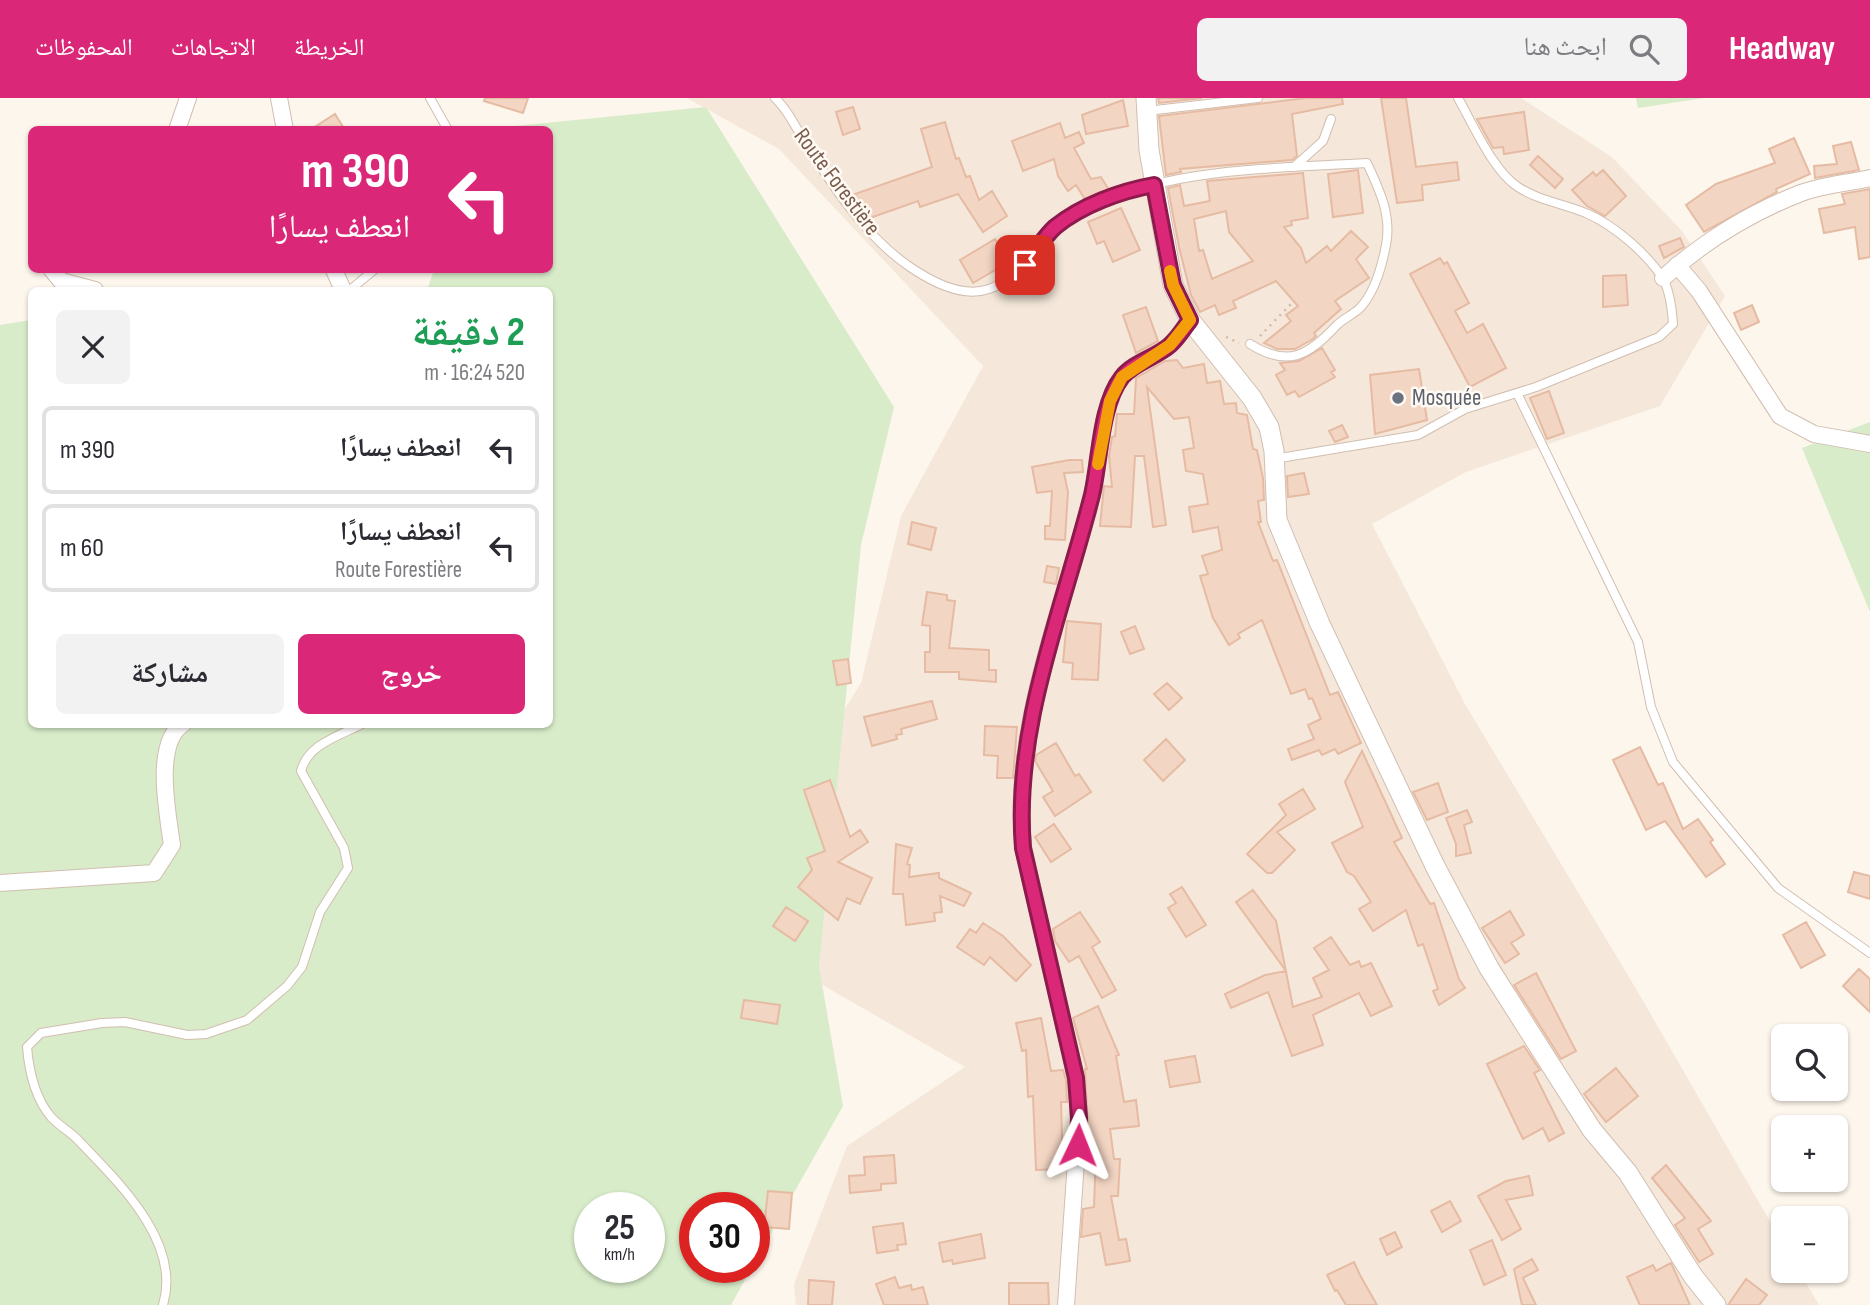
<!DOCTYPE html>
<html lang="ar">
<meta charset="utf-8">
<style>
:root{--surface:#fff;--page:#f2f2f3;--text:#2b2b33;--muted:#7c7c81;--line:#e1e1e2;--accent:#db2777}
body{margin:0;font-family:"Sofia Sans Condensed","Noto Naskh Arabic",sans-serif;background:var(--page);color:var(--text);direction:rtl;height:100vh;display:flex;flex-direction:column;font-size:26px;white-space:nowrap}
*{box-sizing:border-box;margin:0}
p{font-size:23px;color:var(--muted)}
.icon{flex:none;width:38px;height:38px;fill:none;stroke:currentColor;stroke-width:2;stroke-linecap:round;stroke-linejoin:round}
.map{position:relative;flex:1;overflow:hidden;direction:ltr}
.drawer{position:absolute;left:28px;top:189px;width:525px;height:441px;display:flex;flex-direction:column;background:var(--surface);border-radius:10px;box-shadow:0 2px 5px #0004;direction:rtl}
.drawer>*{flex:none}
.banner{position:absolute;left:28px;top:28px;width:525px;height:147px;border-radius:10px;box-shadow:0 2px 5px #0004;direction:rtl;background:#db2777;color:#fff;overflow:hidden}
.fabs{position:absolute;left:1771px;top:926px;display:grid;gap:14px}
.fabs a{display:grid;place-items:center;width:77px;height:77px;border-radius:10px;background:var(--surface);box-shadow:0 2px 5px #0004;font-size:35px}
.speed{position:absolute;left:574px;top:1094px;display:flex;gap:14px;font-size:35px;font-weight:700;text-align:center}
.speed>*{display:grid;place-content:center;width:91px;height:91px;border-radius:50%;background:var(--surface);box-shadow:0 2px 5px #0004;line-height:1}
.speed small{font-size:18px;font-weight:400}
.speed .limit{border:10px solid #d22;background:#fff;color:#111}
.pin{position:absolute;display:grid;place-items:center;width:60px;height:60px;color:#fff;margin:-30px;border-radius:14px;box-shadow:0 4px 10px #0006}
.me{position:absolute;width:77px;margin:-38px;rotate:2deg;stroke-linejoin:round;filter:drop-shadow(0 0 5px #0008)}
.turn{display:flex;align-items:center;gap:24px;height:147px;padding:0 28px;font-size:32px}
.turn .icon{width:91px;height:91px;stroke-width:2.5}
.turn b{display:block;font-size:49px;line-height:60px}
.round{display:grid;place-items:center;flex:none;width:74px;height:74px;border-radius:10px;background:var(--page)}
.overview{display:flex;align-items:center;justify-content:space-between;height:119px;padding:0 28px}
h1{font-size:42px;font-weight:700;line-height:52px;color:#1e9e55}
.cta{display:flex;gap:14px;margin-top:auto;padding:14px 28px}
.cta a{flex:1;height:80px;border-radius:10px;background:var(--accent);color:#fff;font-size:28px;font-weight:700;line-height:80px;text-align:center}
.cta a+a{background:var(--page);color:var(--text)}
ul{padding:0;list-style:none}
li{display:flex;align-items:center;gap:21px;height:88px;margin:0 14px 10px;padding:0 14px;border:4px solid var(--line);border-radius:10px}
li div{flex:1}
li b{display:block;font-size:26px}
li em{font-style:normal}
header{display:flex;align-items:center;gap:42px;box-sizing:border-box;height:98px;padding:0 35px;background:var(--accent);color:#fff}
header strong{font-size:33px}
nav{display:flex;gap:38px;margin-inline-start:auto;font-size:24px}
.search{width:490px;height:63px;background:var(--page);display:flex;align-items:center;gap:18px;box-sizing:border-box;padding:0 24px;border-radius:10px;color:var(--muted);font-size:26px}
.map>svg:first-child{display:block}
.residential{fill:#f5e8da}
.green{fill:#d8ecc9;fill-rule:evenodd}
.building{fill:#f3d5c3;stroke:#e6bba3;stroke-width:2;fill-rule:evenodd}
.lines{fill:none;stroke-linecap:round;stroke-linejoin:round}
.service-casing{stroke:#d1beb0;stroke-width:10}
.minor-casing{stroke:#d1beb0;stroke-width:18}
.tertiary-casing{stroke:#d1beb0;stroke-width:21}
.path{stroke:#d9b8a5;stroke-width:2.5;stroke-dasharray:2 5;stroke-linecap:butt}
.service{stroke:#fff;stroke-width:8}
.minor{stroke:#fff;stroke-width:16}
.tertiary{stroke:#fff;stroke-width:19}
.route-casing{stroke:#8e194d;stroke-width:18}
.route{stroke:#db2777;stroke-width:12}
.slow{stroke:#f59e0b;stroke-width:12}
.worship-dot{fill:#6b7280;stroke:#fffaf3;stroke-width:2.5}
.labels{text-anchor:middle;dominant-baseline:central;stroke-width:5;stroke-linejoin:round;paint-order:stroke}
.street-label{font-size:23px;fill:#7a5c4d;stroke:#fffaf3}
.worship-label{font-size:23px;fill:#5b616d;stroke:#fffaf3;text-anchor:start}
</style>
<header>
<strong>Headway</strong>
<div class="search"><svg class="icon" aria-label="search" viewBox="0 0 24 24"><circle cx="10" cy="10" r="6"/><path d="M15 15l6 6"/></svg>ابحث هنا</div>
<nav><a>الخريطة</a><a>الاتجاهات</a><a>المحفوظات</a></nav>
</header>
<div class="map">
<svg width="1870" height="1207" viewBox="0 0 1870 1207">
<rect width="100%" height="100%" fill="#fdf6ec"/>
<path class="residential" d="M687,0H1521L1612,59L1682,133L1725,198L1660,308L1466,374L1372,426L1465,606L1638,894L1783,1146V1172L1799,1173L1819,1207H796L794,1186L847,1048L965,969L753,847L794,691L861,585L901,418L983,268L779,51Z"/>
<path class="green" d="M1636,0H1704L1638,10Z
M706,9L894,309L861,447L819,868L843,1008L754,1165V1110H695V1169H752L731,1207H0V227L31,222L32,626H550V192H427L434,172H550V32L485,31ZM590,1110H649V1169H590Z
M1870,324V514L1802,350Z"/>
<path class="building" d="M485,0H528L523,15L484,3Z
M1158,0H1202L1159,5Z
M1306,0H1342L1343,6L1292,16L1297,58L1292,62L1180,71L1181,74L1166,77L1159,18Z
M1381,0H1406L1416,69L1457,64L1459,82L1422,87L1423,102L1397,105Z
M1123,2L1128,28L1086,36L1082,17Z
M853,9L860,31L843,37L836,14Z
M1524,14L1529,52L1504,56L1503,49L1493,50L1477,21Z
M335,16L345,32H310Z
M945,24L956,61L959,60L966,79L970,78L979,102L992,93L1007,118L983,134L958,96L920,109L918,103L867,121L861,113L855,96L932,69L921,31Z
M1060,25L1065,40L1079,34L1084,45L1074,50L1091,81L1101,79L1109,92L1086,103L1076,87L1068,93L1058,78L1054,61L1023,73L1012,43Z
M1794,40L1810,76L1776,91L1777,94L1704,134L1686,107L1716,86L1775,65L1769,51Z
M1851,44L1859,72L1815,80L1814,68L1837,66L1833,48Z
M1538,58L1563,81L1555,90L1530,67Z
M1358,72L1363,115L1333,119L1328,76Z
M1603,72L1626,98L1605,118L1587,108L1572,92L1593,74L1596,78Z
M1303,75L1308,120L1291,123L1292,127L1284,129L1301,150L1306,165L1327,148L1331,153L1351,133L1368,149L1356,161L1369,180L1335,203L1341,211L1314,235L1316,238L1313,241L1295,251H1277L1264,245L1291,223L1286,217L1298,208L1276,183L1233,203L1236,210L1219,217L1215,207L1200,214L1191,197L1179,149L1168,90L1180,87L1184,108L1210,103L1207,83ZM1226,113L1229,134L1253,163L1212,181L1203,152L1199,153L1194,121Z
M1870,91V159L1859,161L1855,129L1824,135L1819,111L1845,106L1842,96Z
M1121,110L1140,152L1113,164L1104,143L1097,146L1088,124Z
M1680,140L1684,149L1664,160L1659,148Z
M995,141L1009,164L973,185L960,162Z
M1440,160L1444,166L1447,164L1469,205L1455,213L1467,235L1483,226L1506,270L1470,289L1410,176Z
M1626,177L1628,207L1603,209V178Z
M1752,207L1759,224L1741,232L1734,215Z
M1146,209L1158,243L1136,255L1123,217Z
M1322,250L1335,272L1331,274L1335,279L1299,299L1295,293L1287,297L1276,277L1285,272L1280,265L1299,263Z
M1177,262L1183,270L1204,266L1207,285L1220,283L1224,306L1236,305L1237,315L1247,317L1253,351L1257,352L1263,380L1264,402L1258,403L1261,424H1258L1273,463L1277,462L1330,597L1338,594L1361,645L1338,656L1335,651L1322,657L1319,652L1292,662L1288,651L1314,641L1308,627L1321,621L1312,600L1309,601L1305,591L1291,596L1262,522L1238,536L1240,540L1229,547L1213,520L1200,478L1208,476L1202,458L1222,452L1218,429L1193,434L1189,409L1208,406L1203,376L1186,373L1183,352L1194,350L1189,319L1174,321L1147,289L1166,427L1153,429L1144,358H1135L1131,429L1100,428L1104,388L1112,389L1109,358L1112,339L1115,338L1117,316H1134L1136,280L1165,263Z
M1419,271L1427,322L1375,336L1370,277Z
M1549,293L1564,335L1547,341L1530,300Z
M1342,327L1348,339L1335,344L1329,333Z
M1069,362H1082L1083,374L1064,375L1068,394L1065,442L1045,441V428H1050L1052,393L1037,395L1032,369Z
M1304,375L1309,396L1288,399L1287,378Z
M912,424L936,430L931,452L908,446Z
M1047,468L1059,470L1056,486L1044,484Z
M927,494L947,497V502L955,503L949,550L989,552V572H996V584L959,581V574H925V554H930V528L922,527Z
M1067,523L1101,526L1098,582L1072,581L1073,565L1063,564Z
M1135,528L1144,551L1130,556L1121,534Z
M848,561L851,585L837,587L833,563Z
M1167,585L1182,600L1169,612L1154,596Z
M932,603L937,621L901,631L902,636L896,637L897,641L872,648L864,619Z
M985,628L1017,629L1013,680H997L998,658L984,657Z
M1166,641L1185,662L1163,683L1144,662Z
M1056,645L1075,678L1079,676L1091,694L1055,718L1043,699L1053,693L1035,663L1036,657Z
M1640,649L1658,687L1663,685L1683,731L1698,721L1713,742L1710,744L1725,766L1706,779L1665,723L1646,732L1613,662Z
M1362,653L1402,740L1394,744L1430,806L1434,805L1459,881L1465,890L1439,907L1433,893L1438,891L1423,846L1418,848L1406,812L1373,833L1359,811L1371,804L1354,778L1347,774L1332,745L1363,729L1345,684Z
M830,682L850,739L860,732L868,744L838,764L872,780L860,806L847,800L838,822L798,789L812,772L807,760L825,753L804,692Z
M1438,685L1448,714L1427,722L1413,694Z
M1303,691L1315,711L1277,734L1295,752L1272,775H1267L1247,756L1286,717L1279,706Z
M1467,712L1472,724L1464,727L1471,755L1456,758V746L1446,720Z
M1054,726L1071,751L1051,764L1035,739Z
M896,746L912,750L907,766L910,767L909,779L939,775V780L971,795L964,808L940,798L942,814L934,815L935,823L906,827L903,796H893Z
M1854,774L1870,778V801L1848,794Z
M1182,789L1206,827L1186,839L1168,810L1176,805L1170,796Z
M1253,792L1276,823L1293,909L1322,899L1313,880L1329,872L1314,850L1331,839L1350,867L1359,863L1361,869L1371,865L1392,908L1371,918L1359,895L1313,917L1323,947L1292,958L1268,894L1231,910L1225,896L1265,877L1286,873L1236,804Z
M786,809L808,823L795,843L773,828Z
M1510,813L1524,837L1511,845L1519,856L1505,865L1482,830Z
M1080,814L1100,844L1092,849L1116,892L1102,900L1079,858L1069,864L1055,843L1053,831Z
M1806,824L1825,857L1801,870L1783,837Z
M983,825L1003,838L1031,867L1016,883L990,859L984,867L957,849L970,831L976,835Z
M1859,871L1870,881V914L1843,888Z
M1536,875L1576,953L1561,961L1514,887Z
M744,902L780,907L777,926L741,920Z
M1098,908L1119,957L1116,958L1124,1004L1136,1002L1139,1028L1110,1031L1114,1061H1120L1118,1098H1111L1119,1142L1126,1141L1130,1163L1106,1167L1100,1135L1081,1139L1083,1111L1094,1109L1096,1054L1089,1055L1085,971H1087L1073,920Z
M1041,920L1051,973L1063,972L1066,982L1067,1004H1061L1063,1071L1036,1072L1033,998L1028,999L1026,952L1022,953L1016,925Z
M1524,948L1540,972L1534,975L1564,1035L1549,1043L1543,1030L1523,1041L1487,966Z
M1195,958L1200,984L1170,989L1165,963Z
M1616,970L1638,998L1606,1024L1584,996Z
M894,1057L896,1085L881,1086V1092L850,1095L849,1078L865,1077L864,1059Z
M1666,1067L1711,1123L1698,1131L1713,1156L1699,1164L1675,1127L1685,1120L1652,1080Z
M1529,1078L1533,1097L1506,1102L1521,1131L1502,1142L1478,1098L1506,1083Z
M768,1093L792,1095L789,1131L764,1129Z
M1450,1103L1461,1123L1442,1134L1431,1113Z
M903,1125L906,1146L897,1147L898,1152L877,1155L873,1129Z
M1395,1134L1402,1149L1387,1157L1380,1141Z
M981,1136L985,1160L953,1166L952,1162L943,1164L939,1145Z
M1492,1142L1506,1177L1484,1187L1470,1152Z
M1532,1161L1538,1172L1523,1180L1536,1207H1522L1514,1171Z
M1354,1164L1360,1177L1377,1207H1346L1337,1192L1335,1193L1327,1177Z
M1671,1165L1690,1207H1640L1627,1179L1653,1167L1656,1173Z
M895,1179L899,1190L911,1187L912,1192L923,1189L928,1207H884L876,1186Z
M1746,1181L1767,1197L1759,1207H1728Z
M809,1182L834,1184L832,1207H808Z
M1009,1185H1048L1049,1207H1009Z"/>
<g class="lines">
<defs>
<path id="service" d="M430,0L448,32
M775,0C789,13 797,32 807,48C835,91 867,140 910,169C932,184 963,200 989,191C1028,178 1042,133 1076,115C1165,69 1269,71 1367,65C1379,91 1392,117 1386,147C1382,168 1374,196 1359,211C1352,217 1343,221 1337,227C1308,258 1288,270 1250,246
M1147,13L1258,0
M1294,69L1323,43L1331,21
M350,192L374,172
M1517,295L1638,544L1651,609L1673,664L1778,790L1870,855
M1274,361L1418,337L1465,311L1536,289L1659,239L1673,226C1672,211 1670,192 1662,179C1646,155 1615,128 1588,116C1566,106 1539,103 1518,89C1493,73 1473,26 1458,0
M163,1207C182,1144 118,1084 79,1043C71,1034 59,1028 51,1019C35,1000 29,973 27,949L41,935L102,925L125,924L187,937L206,936L247,922L287,888L302,869L320,814L348,770L344,750L301,673C308,646 339,638 362,626"/>
<path id="minor" d="M279,0L285,32
M177,32L188,0
M1677,167L1699,193L1780,318L1814,336L1870,346
M52,172L61,183L95,192
M334,172L343,192
M1663,180C1703,144 1750,115 1801,95C1822,87 1848,85 1870,80
M0,785L154,775L172,747C168,717 153,645 183,626
M1066,1207L1079,1020L1076,980L1023,749C1012,629 1063,512 1092,397C1100,363 1100,307 1122,279C1134,264 1156,259 1170,247C1178,240 1184,230 1190,222"/>
<path id="tertiary" d="M1146,0L1149,52L1173,187L1190,222L1252,300L1269,329L1274,353L1277,422L1320,526L1435,768L1489,870L1592,1032L1628,1075L1693,1178L1716,1207"/>
</defs>
<use href="#service" class="service-casing"/>
<use href="#minor" class="minor-casing"/>
<use href="#tertiary" class="tertiary-casing"/>
<path class="path" d="M1260,238L1291,206
M1226,239L1239,245"/>
<use href="#service" class="service"/>
<use href="#minor" class="minor"/>
<use href="#tertiary" class="tertiary"/>
</g>
<g class="lines">
<defs>
<path id="route" d="M1025,167C1034,155 1044,139 1055,129C1082,107 1121,93 1154,87L1173,187L1190,222C1184,230 1178,240 1170,247C1157,259 1134,264 1122,279C1100,307 1100,363 1092,397C1063,512 1013,629 1023,750L1076,980L1079,1020L1078,1047"/>
</defs>
<use href="#route" class="route-casing"/>
<use href="#route" class="route"/>
<path class="slow" d="M1098,366L1110,303L1122,279L1170,247L1190,222L1173,187L1170,173"/>
</g>
<circle class="worship-dot" cx="1398" cy="300" r="7"/>
<g class="labels">
<g class="street-label">
<text transform="translate(837 84) rotate(53)">Route Forestière</text>
</g>
<g class="worship-label">
<text x="1412" y="300">Mosquée</text>
</g>
</g>
</svg>
<div class="fabs">
<a><svg class="icon" aria-label="search" viewBox="0 0 24 24"><circle cx="10" cy="10" r="6"/><path d="M15 15l6 6"/></svg></a>
<a>+</a>
<a>−</a>
</div>
<div class="speed"><div>25<small>km/h</small></div><div class="limit">30</div></div>
<div class="pin" style="left:1025px;top:167px;background:#d93025"><svg class="icon" aria-label="arrive" viewBox="0 0 24 24"><path d="M6 21V4h12l-3 4 3 4H6"/></svg></div>
<svg class="me" style="left:1078px;top:1047px" viewBox="-20 -20 40 40"><path d="M0-17L14 15 0 8-14 15z" fill="#db2777" stroke="#fff" stroke-width="4"/></svg>
<div class="banner">
<div class="turn"><svg class="icon" aria-label="left" viewBox="0 0 24 24"><path d="M17 20v-9H6M10 6l-5 5 5 5"/></svg><div><b>390 m</b>انعطف يسارًا</div></div>
</div>
<section class="drawer">
<div class="overview"><div><h1>2 دقيقة</h1><p>520 m · 16:24</p></div><a class="round"><svg class="icon" aria-label="close" viewBox="0 0 24 24"><path d="M6 6l12 12M18 6L6 18"/></svg></a></div>
<ul>
<li><svg class="icon" aria-label="left" viewBox="0 0 24 24"><path d="M17 20v-9H6M10 6l-5 5 5 5"/></svg><div><b>انعطف يسارًا</b></div><em>390 m</em></li>
<li><svg class="icon" aria-label="left" viewBox="0 0 24 24"><path d="M17 20v-9H6M10 6l-5 5 5 5"/></svg><div><b>انعطف يسارًا</b><p>Route Forestière</p></div><em>60 m</em></li>
</ul>
<div class="cta"><a>خروج</a><a>مشاركة</a></div>
</section>
</div>
